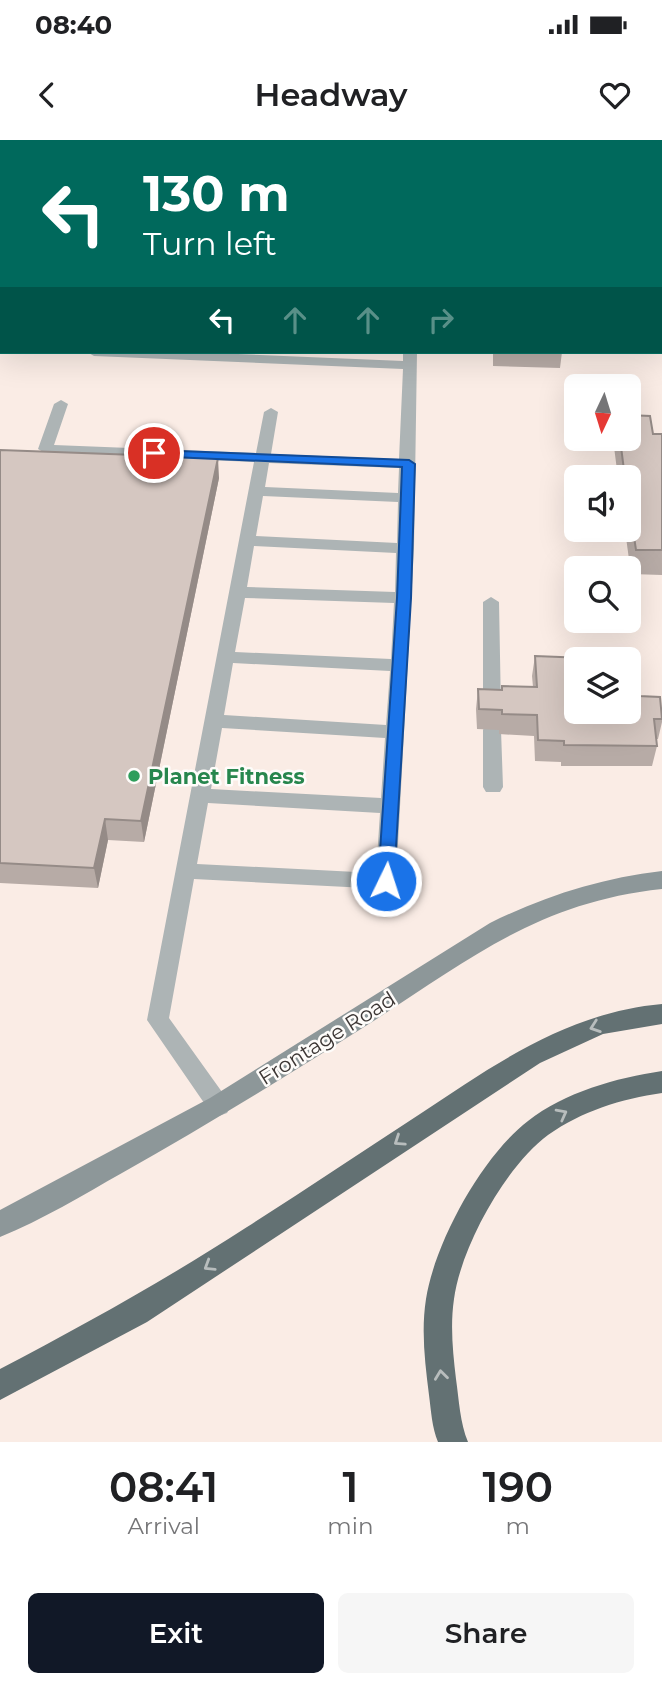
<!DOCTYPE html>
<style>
:root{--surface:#fff;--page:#f6f6f6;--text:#202124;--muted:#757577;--accent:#111827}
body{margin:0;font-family:Montserrat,sans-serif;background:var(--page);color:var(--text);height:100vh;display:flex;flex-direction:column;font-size:26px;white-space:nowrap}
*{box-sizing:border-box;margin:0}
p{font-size:23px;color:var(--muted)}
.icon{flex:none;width:38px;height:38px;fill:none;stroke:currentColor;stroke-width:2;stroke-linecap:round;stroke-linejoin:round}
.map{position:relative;height:1302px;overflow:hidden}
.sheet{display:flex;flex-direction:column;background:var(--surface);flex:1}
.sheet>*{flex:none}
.hud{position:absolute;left:0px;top:0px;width:663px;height:214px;box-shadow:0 7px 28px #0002;background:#00695c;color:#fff;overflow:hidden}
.needle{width:46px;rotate:184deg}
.buttons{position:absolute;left:564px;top:234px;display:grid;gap:14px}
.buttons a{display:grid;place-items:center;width:77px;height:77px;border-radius:10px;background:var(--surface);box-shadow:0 7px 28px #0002;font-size:35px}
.pin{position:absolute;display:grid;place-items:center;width:60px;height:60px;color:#fff;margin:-30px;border:4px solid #fff;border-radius:50%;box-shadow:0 2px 7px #0007}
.me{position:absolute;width:77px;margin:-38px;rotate:4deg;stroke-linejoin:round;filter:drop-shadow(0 0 5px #0008)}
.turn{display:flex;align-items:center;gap:24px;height:147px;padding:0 28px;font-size:32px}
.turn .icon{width:91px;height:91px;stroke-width:2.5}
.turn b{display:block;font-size:49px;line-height:60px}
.lanes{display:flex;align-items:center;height:66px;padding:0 28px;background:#0003;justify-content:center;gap:35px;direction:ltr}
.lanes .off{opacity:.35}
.eta{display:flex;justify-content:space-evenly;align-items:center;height:119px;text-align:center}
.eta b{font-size:42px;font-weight:600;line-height:49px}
.cta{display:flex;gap:14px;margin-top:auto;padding:14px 28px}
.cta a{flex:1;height:80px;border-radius:10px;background:var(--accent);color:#fff;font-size:28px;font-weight:600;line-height:80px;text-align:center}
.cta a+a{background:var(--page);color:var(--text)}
.status{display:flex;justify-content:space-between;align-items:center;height:49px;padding:0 35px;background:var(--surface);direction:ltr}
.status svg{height:19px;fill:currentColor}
header{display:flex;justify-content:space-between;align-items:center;height:91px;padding:0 28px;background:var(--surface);font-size:32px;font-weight:600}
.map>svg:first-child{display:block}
.green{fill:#f7b08e}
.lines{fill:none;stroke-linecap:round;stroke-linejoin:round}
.lane{fill:#adb4b5;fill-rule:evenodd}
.secondary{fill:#8d9799;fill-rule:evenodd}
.highway{fill:#637173;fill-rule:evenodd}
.wall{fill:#b7aba6}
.shaded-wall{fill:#958b87}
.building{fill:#d5c7c1;stroke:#958b87;stroke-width:2;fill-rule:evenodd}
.oneway{stroke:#b8bdbd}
.route{fill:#1a73e8;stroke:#114b97;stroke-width:2}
.leisure-dot{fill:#2e9e5b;stroke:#fefcfa;stroke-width:2.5}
.labels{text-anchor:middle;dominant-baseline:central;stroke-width:5;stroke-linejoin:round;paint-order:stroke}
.leisure-label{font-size:21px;font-weight:bold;fill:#27864d;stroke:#fefcfa;text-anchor:start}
.street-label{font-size:21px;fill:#3d3735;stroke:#fefcfa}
</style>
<div class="status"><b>08:40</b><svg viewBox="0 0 49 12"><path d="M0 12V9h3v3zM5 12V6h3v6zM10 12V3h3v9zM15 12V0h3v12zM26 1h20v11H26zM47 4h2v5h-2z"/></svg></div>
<header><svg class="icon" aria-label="back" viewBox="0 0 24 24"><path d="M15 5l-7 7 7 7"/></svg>Headway<svg class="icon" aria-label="heart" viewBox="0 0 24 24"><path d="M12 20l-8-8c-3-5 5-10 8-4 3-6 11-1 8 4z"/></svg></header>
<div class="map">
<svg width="662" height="1302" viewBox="0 0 662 1302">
<rect width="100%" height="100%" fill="#faece5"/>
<path class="green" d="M341,0H662V34V2H336Z"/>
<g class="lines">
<path class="lane" d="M194,0H206V2H194Z
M315,0H327V2H315Z
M387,0H462L463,2H389Z
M87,212H189L403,221V212H417L414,408L396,741L393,747L386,749L194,739L169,878L227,959L231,966L227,973L219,976L211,973L147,880L254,322L45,313L38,309L54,264L61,260L68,264L54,305L256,313L264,272L271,268L278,272L271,314L399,319L403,229L94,216ZM269,323L399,328L398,353L265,347ZM263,356L398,362L397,403L256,396ZM254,406L396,413L395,452L247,447ZM245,458L394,463L391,519L235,512ZM233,523L390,531L386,585L224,575ZM222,588L385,598L381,658L211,649ZM208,663L380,673L376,733L197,724Z
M491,457L499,462L501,570L498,574H486L483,570V462Z
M492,584L499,585L501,590L503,647L500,652H486L483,647V590L485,585Z"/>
<path class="secondary" d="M0,17H2V25H0Z
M0,33H2V41H0Z
M0,105H2L0,117Z
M662,731V749C540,762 471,818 372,882C290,934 207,985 122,1033C83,1055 42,1080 0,1097V1070L210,958L490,783C545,756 601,738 662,731Z"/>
<path class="highway" d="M662,864V884L603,894L540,923L147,1182L0,1260V1229C84,1185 167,1139 247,1087C305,1050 362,1012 420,974C495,924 569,872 662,864Z
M662,931V953C621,959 582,971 548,995C505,1027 461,1107 454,1159C450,1186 453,1213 456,1239C459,1260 460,1283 468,1302H438C432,1288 431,1270 429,1255C425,1223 421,1191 426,1159C435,1102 482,1016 528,981C565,952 616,938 662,931Z"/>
</g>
<path class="wall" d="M493,212H562L560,228L493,226Z
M653,294H662V435L631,434L625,390H628V338H618L613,299H628Z
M0,310L219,338L144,702L108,700L98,748L0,743Z
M535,516L639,556L662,573V582L658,599H656L657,606L652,626H561V622L535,621L534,596L499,594V590L477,589L476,569L478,549L502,550L533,547L532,536Z"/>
<path class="shaded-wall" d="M218,318L219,338L144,702L141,681Z
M105,679L108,700L98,748L94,728Z"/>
<path class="building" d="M628,275L650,276L653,294H662V410H636L628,357V338H625L620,299H628Z
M0,310L218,318L141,681L105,679L94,728L0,723Z
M535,516L635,520L639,556L660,557L662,579H654L657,606L564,605V601L538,600L537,575L502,574V570L479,569L478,549L502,550V546L537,547ZM576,520H628V572H576Z"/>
<defs><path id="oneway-chevron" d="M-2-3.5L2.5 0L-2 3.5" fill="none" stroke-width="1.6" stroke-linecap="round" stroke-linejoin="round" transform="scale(1.75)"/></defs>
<g class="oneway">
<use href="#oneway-chevron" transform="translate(595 887) rotate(161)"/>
<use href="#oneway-chevron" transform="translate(562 974) rotate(-28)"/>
<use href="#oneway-chevron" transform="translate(399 1001) rotate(146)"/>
<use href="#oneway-chevron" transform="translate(209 1126) rotate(148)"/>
<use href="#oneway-chevron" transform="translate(441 1235) rotate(-97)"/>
</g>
<path class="route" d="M154,310L409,320L415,324L411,458L394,741L392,746H380L378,741L397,458L402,327L149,316L147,313Z"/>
<circle class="leisure-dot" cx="134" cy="636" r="7"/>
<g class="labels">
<g class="leisure-label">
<text x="148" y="636">Planet Fitness</text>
</g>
<g class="street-label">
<text transform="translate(327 898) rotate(-32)">Frontage Road</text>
</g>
</g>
</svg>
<div class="buttons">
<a><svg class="needle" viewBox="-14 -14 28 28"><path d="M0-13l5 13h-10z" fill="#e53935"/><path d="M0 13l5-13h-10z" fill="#757577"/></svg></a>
<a><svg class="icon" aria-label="sound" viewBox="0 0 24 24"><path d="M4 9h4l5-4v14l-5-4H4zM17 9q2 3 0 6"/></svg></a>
<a><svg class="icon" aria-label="search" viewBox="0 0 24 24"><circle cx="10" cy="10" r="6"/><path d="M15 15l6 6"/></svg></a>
<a><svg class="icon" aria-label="layers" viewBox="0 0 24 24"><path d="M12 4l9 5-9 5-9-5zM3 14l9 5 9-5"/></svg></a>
</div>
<div class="pin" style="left:154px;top:313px;background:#d93025"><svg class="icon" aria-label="arrive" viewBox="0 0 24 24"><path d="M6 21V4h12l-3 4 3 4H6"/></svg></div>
<svg class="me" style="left:386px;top:741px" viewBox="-20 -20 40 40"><circle r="17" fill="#1a73e8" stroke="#fff" stroke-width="3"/><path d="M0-11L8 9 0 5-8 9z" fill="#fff"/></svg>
<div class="hud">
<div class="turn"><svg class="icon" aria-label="left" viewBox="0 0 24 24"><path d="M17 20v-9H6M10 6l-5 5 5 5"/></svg><div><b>130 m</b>Turn left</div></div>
<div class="lanes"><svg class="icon" aria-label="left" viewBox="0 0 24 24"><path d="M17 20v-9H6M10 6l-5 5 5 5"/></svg><svg class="icon off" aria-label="ahead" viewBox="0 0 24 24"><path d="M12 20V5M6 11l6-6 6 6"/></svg><svg class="icon off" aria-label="ahead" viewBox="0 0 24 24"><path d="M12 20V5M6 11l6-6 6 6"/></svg><svg class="icon off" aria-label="right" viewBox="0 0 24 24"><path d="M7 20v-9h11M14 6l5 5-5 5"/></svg></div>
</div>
</div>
<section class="sheet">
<div class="eta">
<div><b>08:41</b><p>Arrival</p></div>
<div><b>1</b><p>min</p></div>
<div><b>190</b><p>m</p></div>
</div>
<div class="cta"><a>Exit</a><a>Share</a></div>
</section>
